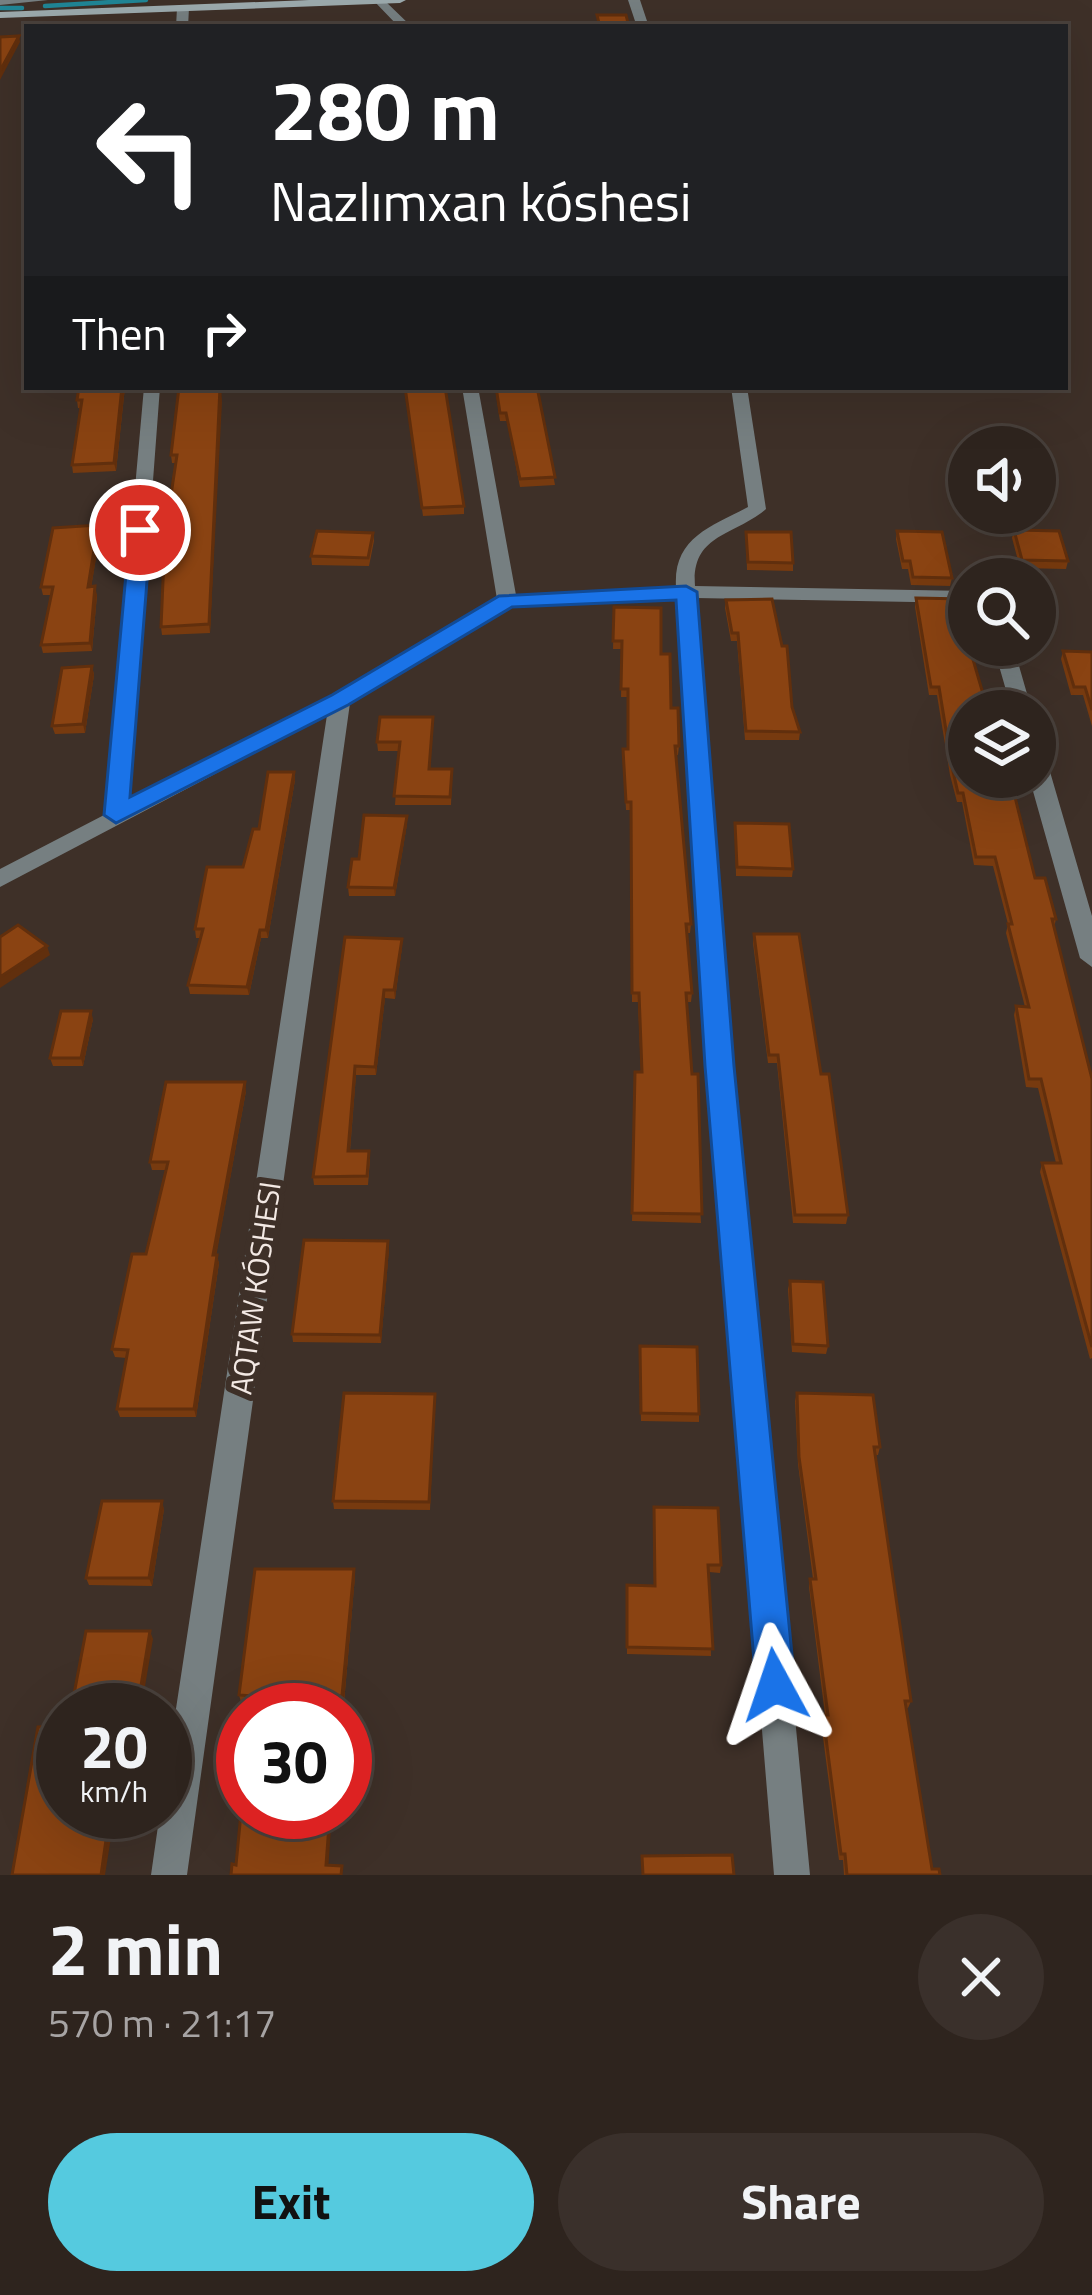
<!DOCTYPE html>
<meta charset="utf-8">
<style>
:root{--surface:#2e241e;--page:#3a302b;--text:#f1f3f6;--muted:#a7a4a4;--line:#49413c;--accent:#55cadf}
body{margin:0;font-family:"Titillium Web",sans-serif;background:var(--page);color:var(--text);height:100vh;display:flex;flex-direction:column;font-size:45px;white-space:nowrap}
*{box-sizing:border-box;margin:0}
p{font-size:39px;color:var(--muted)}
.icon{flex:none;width:66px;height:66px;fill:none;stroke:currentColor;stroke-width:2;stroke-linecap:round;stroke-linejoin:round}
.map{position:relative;height:1875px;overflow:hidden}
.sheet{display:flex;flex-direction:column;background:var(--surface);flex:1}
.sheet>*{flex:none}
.top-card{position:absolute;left:24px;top:24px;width:1044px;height:366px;border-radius:0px;box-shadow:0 12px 48px #0002,0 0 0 3px var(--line);background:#202124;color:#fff;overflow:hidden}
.controls{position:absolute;left:948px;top:426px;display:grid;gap:24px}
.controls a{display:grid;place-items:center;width:108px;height:108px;border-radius:50%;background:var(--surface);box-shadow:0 12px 48px #0002,0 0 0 3px var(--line);font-size:60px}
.speed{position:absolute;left:36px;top:1683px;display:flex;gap:24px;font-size:60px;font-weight:700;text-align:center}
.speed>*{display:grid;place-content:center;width:156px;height:156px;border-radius:50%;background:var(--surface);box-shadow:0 12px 48px #0002,0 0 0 3px var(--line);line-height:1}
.speed small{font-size:30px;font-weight:400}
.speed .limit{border:18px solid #d22;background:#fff;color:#111}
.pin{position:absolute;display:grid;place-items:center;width:102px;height:102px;color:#fff;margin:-51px;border:6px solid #fff;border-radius:50%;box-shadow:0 3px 12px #0007}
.me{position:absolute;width:132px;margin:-66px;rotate:355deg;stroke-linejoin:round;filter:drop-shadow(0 0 9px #0008)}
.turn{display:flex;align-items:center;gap:42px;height:252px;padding:0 48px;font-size:54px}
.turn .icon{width:156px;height:156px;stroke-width:2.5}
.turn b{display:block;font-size:84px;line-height:102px}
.then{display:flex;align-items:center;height:114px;padding:0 48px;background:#0003;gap:24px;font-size:45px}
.round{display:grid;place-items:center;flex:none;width:126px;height:126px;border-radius:63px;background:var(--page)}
.overview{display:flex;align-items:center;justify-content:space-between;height:204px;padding:0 48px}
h1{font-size:72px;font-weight:700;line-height:90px}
.action{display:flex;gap:24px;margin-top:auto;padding:24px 48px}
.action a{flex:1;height:138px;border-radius:72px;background:var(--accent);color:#111;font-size:48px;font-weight:700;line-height:138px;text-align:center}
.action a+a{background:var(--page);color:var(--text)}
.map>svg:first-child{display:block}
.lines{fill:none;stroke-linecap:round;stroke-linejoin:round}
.stream{stroke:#208595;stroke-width:4.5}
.street{fill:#767f81;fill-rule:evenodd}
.secondary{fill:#9caaad;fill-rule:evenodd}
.wall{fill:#773a0f}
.shaded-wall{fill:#612f0d}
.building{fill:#8a4312;stroke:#612f0d;stroke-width:3}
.route{fill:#1a73e8;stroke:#114b97;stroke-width:3}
.labels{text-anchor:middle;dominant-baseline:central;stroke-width:12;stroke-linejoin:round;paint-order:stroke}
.street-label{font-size:30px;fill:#f3e9e4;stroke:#3e3028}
</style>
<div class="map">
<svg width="1092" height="1875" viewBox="0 0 1092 1875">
<rect width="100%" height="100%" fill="#3e3028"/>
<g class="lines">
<path class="stream" d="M45,6L146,0
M0,8H22"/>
<path class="street" d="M0,0H48L0,5Z
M373,0H384L412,27H399Z
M628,0H640L649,27H637Z
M183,5L189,8L188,27H176L177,8Z
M144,387H160L129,802L333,695L497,599L462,387H478L516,595L676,587C673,538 710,527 748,507L731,387H747L766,509C734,536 691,534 695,586L969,591V603L696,598L733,1066L810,1875H774L707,1066L677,598L511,607L350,703L187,1875H151L160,1812H165V1781L327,715L0,887V869L106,814Z
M993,645H1013L1032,711H1012Z
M1035,751L1046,758L1092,916V967L1080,958L1029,777H1035Z"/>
<path class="secondary" d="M309,0H406L400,3L0,18V12Z"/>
</g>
<path class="wall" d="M79,387H125L116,471L73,473L72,465L81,408H78L77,400Z
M221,387L210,633L162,635L161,627L176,463H172L171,455Z
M405,387L464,506V514L423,516Z
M495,387H537L555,485L520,487L507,421H500Z
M1014,530L1068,561L1066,569L1020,568L1012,538Z
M897,531L952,578L950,586L911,585L908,569H902L896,539Z
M746,532L793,563V571L747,570Z
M373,533L374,541L369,566L312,565L311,556Z
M100,534L91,587L97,595L92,651L43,653L41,645L51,595H43L41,587Z
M916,598L969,627V645L1035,878L1056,919L1054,928L1092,1079V1358L1090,1359L1040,1172L1042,1163H1056L1038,1088L1026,1087L1014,1015L1016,1006L1025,1007L1006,933L1008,924L993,866L974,865L962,802H957L950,775L937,695H929L915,607Z
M726,600L800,732L799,740H745L737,641H731L725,608Z
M614,607L661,654L679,746L678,755H676L691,924L690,933H687L692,993L691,1002H687L701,1223L632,1221L635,1072H641L638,1002H632L630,810H626L623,757L627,749L628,697H621L622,649H613Z
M1063,651L1092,652V726L1083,695H1071L1061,659Z
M92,666L94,675L85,733L55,734L52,726Z
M433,717L430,769L452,778L451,805H395L399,751H378L377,742Z
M294,772L295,780L268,938H261L249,995L190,994L188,985L200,938H196L195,929L243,867L259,829Z
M735,823L793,869L792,877L736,876Z
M407,824L395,896H349L348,887L359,859Z
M754,934L821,1074L848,1215L846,1224L793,1223L777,1063H768L753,943Z
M402,939V947L395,999L385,998L376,1075H356L350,1151L370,1159L368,1185H314L313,1177Z
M93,1019L83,1066H53L50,1058Z
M246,1091L216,1255L219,1263L196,1417H120L117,1409L127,1358L115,1357L112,1349L146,1254L166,1170H152L150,1162Z
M389,1249L381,1343L293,1342L292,1334Z
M790,1281L828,1346L826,1354L792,1352L788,1289Z
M639,1355L699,1414V1422L641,1421Z
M797,1393L880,1447L878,1455H875L911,1701L908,1708H906L932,1869L940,1875H844L843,1860H839L821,1722L823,1715H825L809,1587L810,1579H813L798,1464L795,1401Z
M435,1394L430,1510L334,1509L333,1501Z
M164,1509L152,1586L89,1585L86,1578Z
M653,1514L721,1565L720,1573L709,1572L711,1656L627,1654V1585L654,1586Z
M354,1569L355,1576L344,1703L241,1702L239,1695Z"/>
<path class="shaded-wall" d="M19,36L20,42L0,80V71Z
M122,387H125L116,471L114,463Z
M221,387L222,402L210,633L209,624Z
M98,525L100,534L90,595L88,587Z
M95,586L97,595L92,651L90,643Z
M92,666L94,675L85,733L83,724Z
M294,772L295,780L268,938L266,930Z
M407,816V824L395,896L394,888Z
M260,930L261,938L249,995L247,987Z
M402,939V947L395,999L394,990Z
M47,946L50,955L0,988V977Z
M384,990L385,998L376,1075L375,1067Z
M91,1011L93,1019L83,1066L81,1058Z
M355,1066L356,1075L349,1159L348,1151Z
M245,1082L246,1091L215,1263L213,1255Z
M388,1241L389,1249L381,1343L380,1335Z
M217,1255L219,1263L196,1417L194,1409Z
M162,1501L164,1509L152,1586L149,1578Z
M354,1569L355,1576L344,1703L342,1696Z
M150,1631L153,1639L141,1710H137Z
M110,1812H115L105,1875H101Z
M330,1812H332L328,1872L326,1865Z"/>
<path class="building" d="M597,15H626L629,27H600Z
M19,36L0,71V37Z
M79,387H122L114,463L72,465L82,400H77Z
M179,387H220L209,624L161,627L165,535L177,455H171Z
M405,387H445L464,506L422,508Z
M496,387H537L555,477L520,479L506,413H500Z
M98,525L88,587L95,586L90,643L41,645L53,587H41L53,528Z
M1014,530L1059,531L1068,561L1022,560Z
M317,531L373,533L368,558L311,556Z
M897,531L942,532L952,578L913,577L910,561H903Z
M746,532H791L793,563L748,562Z
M916,598L964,599L969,627V639H967L986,704H991L993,711H969V777H1010L1035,878H1045L1056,919H1052L1092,1079V1347L1042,1163H1061L1041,1079H1029L1016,1006L1029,1007L1008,924H1012L995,857H976L963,793H958L952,767L939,687H931Z
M772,599L782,646H787L792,707L800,732L746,731L738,633H732L726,600Z
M614,607L661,608V654H670L671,708H678L679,746H675L691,924H686L692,993H686L692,1074H698L702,1214L632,1213L635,1072H642L639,993H632L631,802H626L623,749H628V689H621L622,641H613Z
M1063,651L1092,652V710L1085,687H1074Z
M92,666L83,724L52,726L62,668Z
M380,717H433L429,769H452L450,797L394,796L400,742H377Z
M268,772H294L266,930H260L247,987L188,985L203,929H195L207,867H243L253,829H259Z
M364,815L407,816L394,888L348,887L352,859H359Z
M735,823L789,824L793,869L737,867Z
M18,925L47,946L0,977V937Z
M754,934H799L821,1074H829L848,1215H795L778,1055H769Z
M345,937L402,939L394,990H384L375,1067L355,1066L348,1151H369L367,1176L313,1177Z
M61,1011H91L81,1058H50Z
M166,1082H245L213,1255H217L194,1409H117L128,1350L112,1349L132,1254H146L168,1162H150Z
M304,1240L388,1241L380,1335L292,1334Z
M790,1281L823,1282L828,1346L793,1344Z
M640,1346L697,1347L699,1414L641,1413Z
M344,1393L435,1394L429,1502L333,1501Z
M797,1393L873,1395L880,1447H874L911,1701H905L932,1869H939L940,1875H847L845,1854H841L823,1715H828L810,1579H816L799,1457Z
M102,1501H162L149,1578H86Z
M654,1507L718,1508L721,1565H708L713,1649L627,1647V1585L655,1586Z
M255,1569H354L342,1696H337L336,1710H251L252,1696L239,1695Z
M86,1631H150L137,1710H71Z
M63,1726V1812H110L101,1875H12L38,1727Z
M243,1792V1812H330L326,1865L342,1866L341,1875H231L232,1864L236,1865Z
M732,1855L734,1875H643L642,1856Z"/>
<path class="route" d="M140,523L151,530L130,797L332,695L499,596L686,586L697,592L734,1066L795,1685L789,1699L775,1704L761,1699L756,1685L705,1066L676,600L512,607L348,705L116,823L104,815L130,530Z"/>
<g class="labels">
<g class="street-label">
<text transform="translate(255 1288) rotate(-82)">AQTAW KÓSHESI</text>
</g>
</g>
</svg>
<div class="controls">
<a><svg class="icon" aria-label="sound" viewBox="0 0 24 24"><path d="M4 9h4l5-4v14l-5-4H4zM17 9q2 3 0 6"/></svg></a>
<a><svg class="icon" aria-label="search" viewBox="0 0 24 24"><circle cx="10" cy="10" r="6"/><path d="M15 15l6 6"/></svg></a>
<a><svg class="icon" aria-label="layers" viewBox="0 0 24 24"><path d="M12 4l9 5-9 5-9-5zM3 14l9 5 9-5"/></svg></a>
</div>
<div class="speed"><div>20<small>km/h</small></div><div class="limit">30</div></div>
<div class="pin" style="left:140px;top:530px;background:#d93025"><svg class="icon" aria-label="arrive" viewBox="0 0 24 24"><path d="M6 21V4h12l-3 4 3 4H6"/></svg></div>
<svg class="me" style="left:775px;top:1685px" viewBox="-20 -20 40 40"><path d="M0-17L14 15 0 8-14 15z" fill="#1a73e8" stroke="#fff" stroke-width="4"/></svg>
<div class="top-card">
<div class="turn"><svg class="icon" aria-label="left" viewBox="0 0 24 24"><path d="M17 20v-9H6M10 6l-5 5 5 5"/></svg><div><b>280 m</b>Nazlımxan kóshesi</div></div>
<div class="then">Then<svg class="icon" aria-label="right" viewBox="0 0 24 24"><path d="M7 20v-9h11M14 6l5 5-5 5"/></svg></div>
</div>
</div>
<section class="sheet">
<div class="overview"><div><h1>2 min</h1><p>570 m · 21:17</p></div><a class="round"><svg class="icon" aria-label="close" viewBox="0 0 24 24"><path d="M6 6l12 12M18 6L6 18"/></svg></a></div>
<div class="action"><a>Exit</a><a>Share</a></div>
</section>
